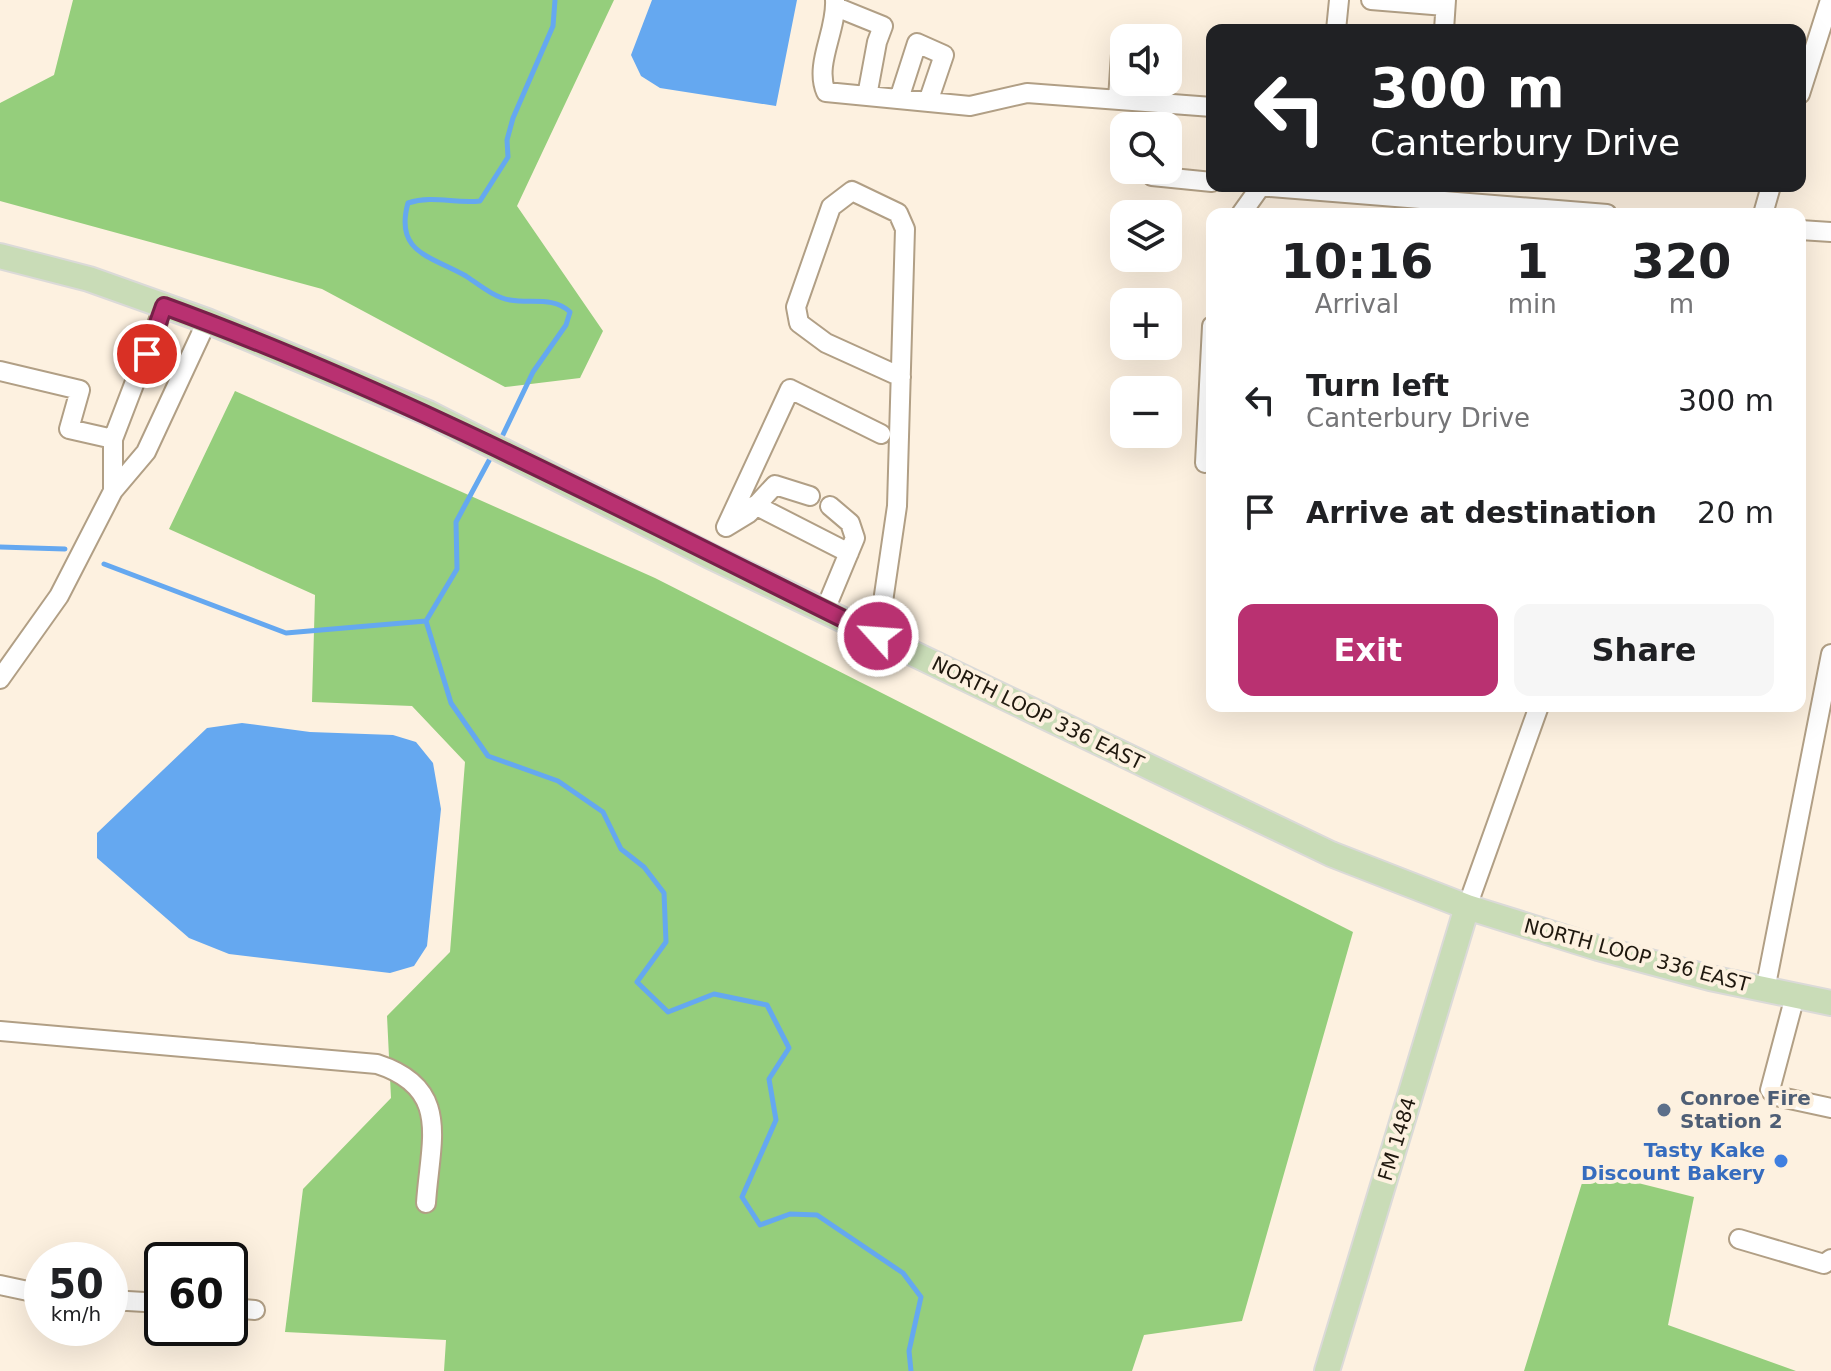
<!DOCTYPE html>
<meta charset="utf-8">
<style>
:root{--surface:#fff;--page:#f6f6f6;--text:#202124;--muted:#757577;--accent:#b93171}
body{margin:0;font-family:"DejaVu Sans",sans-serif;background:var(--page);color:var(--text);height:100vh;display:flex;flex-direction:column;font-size:30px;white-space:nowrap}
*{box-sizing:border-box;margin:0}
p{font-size:26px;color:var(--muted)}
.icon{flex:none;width:44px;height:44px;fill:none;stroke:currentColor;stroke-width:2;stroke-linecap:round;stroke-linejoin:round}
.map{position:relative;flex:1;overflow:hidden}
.panel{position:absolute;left:1206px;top:208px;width:600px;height:504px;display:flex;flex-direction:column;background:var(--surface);border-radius:16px;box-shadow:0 8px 32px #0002}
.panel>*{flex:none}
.top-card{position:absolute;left:1206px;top:24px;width:600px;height:168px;border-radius:16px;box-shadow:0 8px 32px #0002;background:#202124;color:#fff;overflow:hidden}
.fabs{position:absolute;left:1110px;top:24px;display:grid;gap:16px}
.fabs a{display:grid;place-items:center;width:72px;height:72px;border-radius:16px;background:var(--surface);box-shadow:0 8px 32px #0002;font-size:40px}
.speed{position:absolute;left:24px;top:1242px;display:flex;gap:16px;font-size:40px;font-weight:700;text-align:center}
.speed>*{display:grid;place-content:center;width:104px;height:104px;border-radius:50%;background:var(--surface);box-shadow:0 8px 32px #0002;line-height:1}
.speed small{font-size:20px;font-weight:400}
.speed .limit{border:4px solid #111;border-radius:12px;background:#fff;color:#111}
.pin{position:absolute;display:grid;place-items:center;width:68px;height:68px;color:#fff;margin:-34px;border:4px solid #fff;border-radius:50%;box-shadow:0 2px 8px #0007}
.me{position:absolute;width:88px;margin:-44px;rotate:296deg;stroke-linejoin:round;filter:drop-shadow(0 0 6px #0008)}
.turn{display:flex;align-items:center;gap:28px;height:168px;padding:0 32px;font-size:36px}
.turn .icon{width:104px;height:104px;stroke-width:2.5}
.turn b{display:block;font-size:56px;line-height:68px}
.eta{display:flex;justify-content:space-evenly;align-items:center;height:136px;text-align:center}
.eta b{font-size:48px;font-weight:700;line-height:56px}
.cta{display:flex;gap:16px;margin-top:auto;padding:16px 32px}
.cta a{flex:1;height:92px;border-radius:16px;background:var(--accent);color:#fff;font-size:32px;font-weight:700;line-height:92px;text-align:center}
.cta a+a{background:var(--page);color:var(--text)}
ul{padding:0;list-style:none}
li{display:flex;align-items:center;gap:24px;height:112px;padding:0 32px}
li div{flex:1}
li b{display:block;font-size:30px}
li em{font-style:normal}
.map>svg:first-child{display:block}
.forest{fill:#95ce7c}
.water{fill:#65a8f0}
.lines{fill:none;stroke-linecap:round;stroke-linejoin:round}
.stream{stroke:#65a8f0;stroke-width:5}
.minor-casing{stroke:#b19f85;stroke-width:22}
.major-casing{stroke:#dbdad8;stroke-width:28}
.minor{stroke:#fff;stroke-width:18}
.major{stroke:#c9dcb7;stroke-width:24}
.route-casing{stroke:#782049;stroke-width:20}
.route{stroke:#b93171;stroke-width:14}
.service-dot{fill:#5c6f8a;stroke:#fdf1e0;stroke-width:3}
.shop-dot{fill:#3f7fe0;stroke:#fdf1e0;stroke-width:3}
.labels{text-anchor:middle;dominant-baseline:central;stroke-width:8;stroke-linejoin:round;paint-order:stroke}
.street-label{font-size:20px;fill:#1f180e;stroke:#fdf1e0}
.service-label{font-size:20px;font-weight:bold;fill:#4e5e75;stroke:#fdf1e0;text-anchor:start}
.shop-label{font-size:20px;font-weight:bold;fill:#366cbe;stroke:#fdf1e0;text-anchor:end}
</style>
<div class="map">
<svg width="1831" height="1371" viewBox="0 0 1831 1371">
<rect width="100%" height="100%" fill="#fdf1e0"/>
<path class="forest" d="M73,0H614L517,206L603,331L580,378L505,387L322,289L0,201V103L54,75Z
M235,391L655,578L1353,932L1242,1321L1144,1335L1132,1371H444L446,1340L285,1332L303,1189L391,1098L387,1016L450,952L465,762L412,706L312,702L315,595L169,529Z
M1586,1170L1694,1197L1668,1325L1796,1371H1524Z"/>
<path class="water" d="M652,0H797L776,106L660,88L641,76L631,55Z
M242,723L310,732L393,735L416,742L433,763L441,809L427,946L414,966L390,973L229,954L189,938L97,858V833L207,728Z"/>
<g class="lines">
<path class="stream" d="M499,443L533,372L566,325L570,312C553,296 531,304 510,300C495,298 478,284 466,276C431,256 394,253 408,203C433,195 455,204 480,201L508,157L507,140L513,118L553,26L555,0
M0,547L65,549
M104,564L286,633L426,621
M426,621L451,703L488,756L558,781L603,812L621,849L644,867L664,893L666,942L637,982L668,1012L714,994L767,1005L789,1048L769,1079L776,1120L742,1197L760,1225L790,1214L817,1215L903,1273L921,1297L909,1351L911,1371
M426,621L457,569L456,522L492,455"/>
<defs>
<path id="minor" d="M835,0C837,31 814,64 826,92L970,106L1027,93L1212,107
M1371,0L1445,6
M836,7L883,26L877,42L867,96
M1336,30L1339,0
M1444,30L1446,0
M1800,94L1830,0
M899,99L917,43L944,55L928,102
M1118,99L1121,54
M1152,176L1212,182
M1258,186L1607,214
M1241,214L1261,186
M1763,214L1771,186
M1800,230L1831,232
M0,371L80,390L69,429L113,439
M1205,463L1212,326
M113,491V439L164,306
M810,496L775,485L749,513L726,527L790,389L881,434
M755,505L849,553
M825,610L855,538L850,523L830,506
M878,636L897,506L905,229L898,213L852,191L831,207L796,307L799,323L826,343L901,377
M0,679L59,596L113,491L146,452L207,321
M1467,907L1539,706
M1765,990L1831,654
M1795,996L1770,1090L1776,1096L1831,1108
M0,1031L377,1064C452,1088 430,1141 426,1203
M1739,1239L1824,1264L1831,1259
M0,1285L42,1294
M110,1300L162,1303
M230,1308L255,1310"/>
<path id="major" d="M0,256L89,279L207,321L428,413L712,557L1331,854L1467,907L1598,948L1710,978L1831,1003
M1327,1371L1467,907"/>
</defs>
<use href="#minor" class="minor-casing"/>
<use href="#major" class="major-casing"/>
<use href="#minor" class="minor"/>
<use href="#major" class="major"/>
</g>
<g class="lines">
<defs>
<path id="route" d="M147,354L164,306C411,396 643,521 878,636"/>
</defs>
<use href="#route" class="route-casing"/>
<use href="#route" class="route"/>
</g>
<circle class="service-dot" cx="1664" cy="1110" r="8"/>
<circle class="shop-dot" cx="1781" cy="1161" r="8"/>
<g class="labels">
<g class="street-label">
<text transform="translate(1038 713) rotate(26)">NORTH LOOP 336 EAST</text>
<text transform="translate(1637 955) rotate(15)">NORTH LOOP 336 EAST</text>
<text transform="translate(1397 1139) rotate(-73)">FM 1484</text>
</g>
<g class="service-label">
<text x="1680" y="1098">Conroe Fire<tspan x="1680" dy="23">Station 2</tspan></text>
</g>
<g class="shop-label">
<text x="1765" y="1150">Tasty Kake<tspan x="1765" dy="23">Discount Bakery</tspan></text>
</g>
</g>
</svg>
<div class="fabs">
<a><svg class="icon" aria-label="sound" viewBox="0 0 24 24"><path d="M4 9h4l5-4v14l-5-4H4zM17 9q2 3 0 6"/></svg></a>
<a><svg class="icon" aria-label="search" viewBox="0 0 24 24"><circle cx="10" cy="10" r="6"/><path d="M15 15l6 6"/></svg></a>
<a><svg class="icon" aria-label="layers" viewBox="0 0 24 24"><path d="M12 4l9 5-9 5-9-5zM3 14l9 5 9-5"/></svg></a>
<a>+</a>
<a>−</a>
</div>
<div class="speed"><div>50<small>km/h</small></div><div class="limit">60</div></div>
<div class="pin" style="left:147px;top:354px;background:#d93025"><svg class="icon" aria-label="arrive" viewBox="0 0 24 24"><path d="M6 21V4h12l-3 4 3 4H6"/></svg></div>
<svg class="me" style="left:878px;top:636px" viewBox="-20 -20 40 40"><circle r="17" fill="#b93171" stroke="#fff" stroke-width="3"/><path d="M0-11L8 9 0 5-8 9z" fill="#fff"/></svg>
<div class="top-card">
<div class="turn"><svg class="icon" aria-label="left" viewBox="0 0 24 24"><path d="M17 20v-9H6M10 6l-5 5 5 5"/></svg><div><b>300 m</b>Canterbury Drive</div></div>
</div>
<section class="panel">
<div class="eta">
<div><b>10:16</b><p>Arrival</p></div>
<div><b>1</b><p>min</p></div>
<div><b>320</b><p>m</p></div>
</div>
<ul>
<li><svg class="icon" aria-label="left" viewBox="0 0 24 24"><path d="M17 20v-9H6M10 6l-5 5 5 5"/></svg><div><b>Turn left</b><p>Canterbury Drive</p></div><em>300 m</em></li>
<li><svg class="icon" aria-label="arrive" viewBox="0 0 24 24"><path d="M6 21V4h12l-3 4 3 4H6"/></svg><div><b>Arrive at destination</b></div><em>20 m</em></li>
</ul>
<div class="cta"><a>Exit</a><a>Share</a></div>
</section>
</div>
